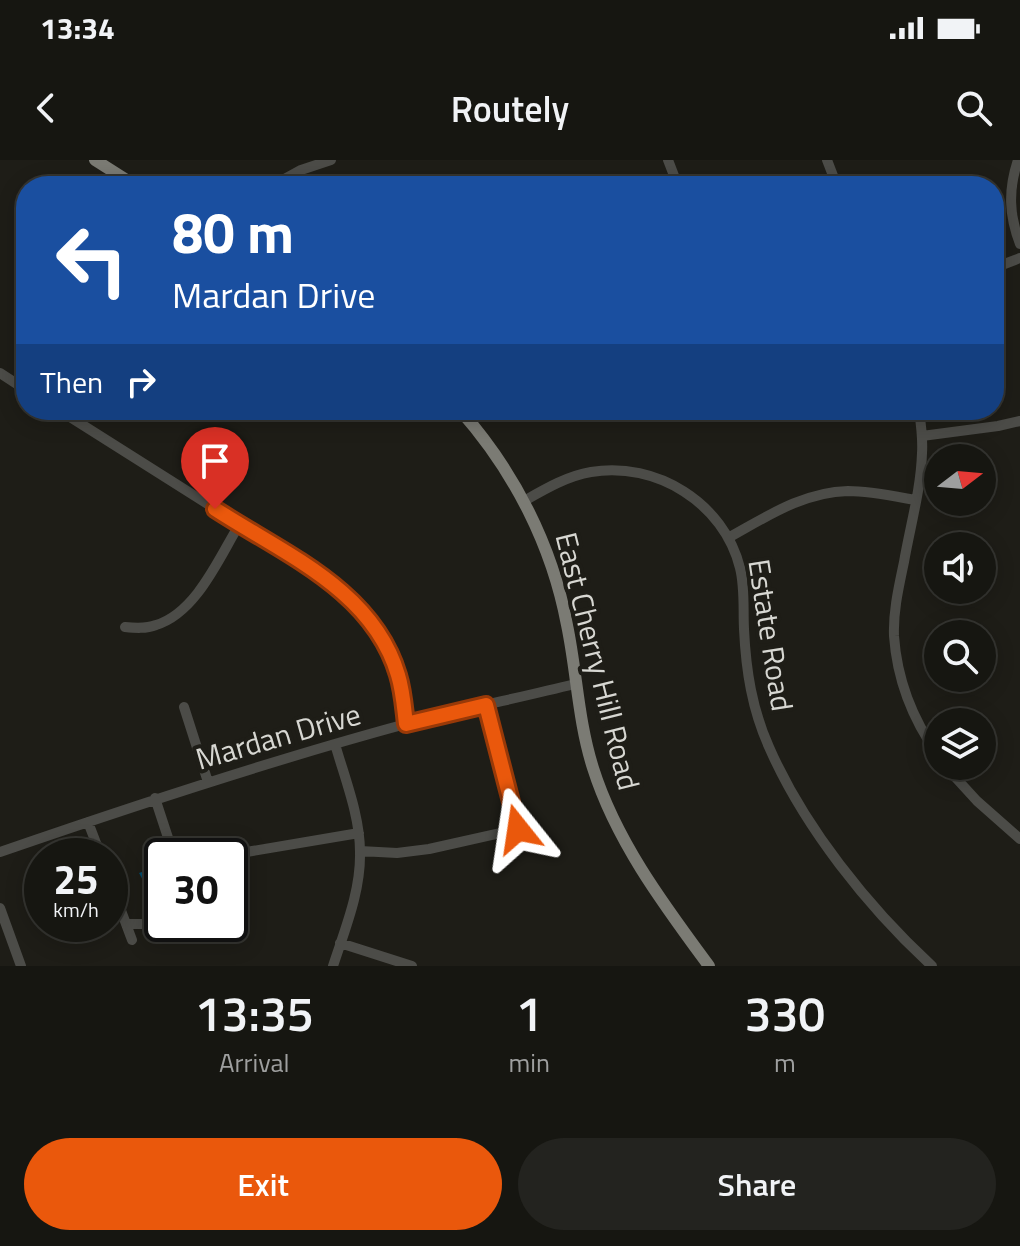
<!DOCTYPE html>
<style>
:root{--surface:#161611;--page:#23231f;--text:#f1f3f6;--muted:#9e9f9f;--line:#353531;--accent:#ea580c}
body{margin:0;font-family:"Titillium Web",sans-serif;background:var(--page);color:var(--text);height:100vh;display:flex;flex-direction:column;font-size:30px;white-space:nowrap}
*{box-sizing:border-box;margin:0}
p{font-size:26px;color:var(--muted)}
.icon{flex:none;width:44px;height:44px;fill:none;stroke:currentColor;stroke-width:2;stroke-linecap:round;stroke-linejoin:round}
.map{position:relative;height:806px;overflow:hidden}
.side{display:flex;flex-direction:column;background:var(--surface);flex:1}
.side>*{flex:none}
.guide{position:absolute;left:16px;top:16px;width:988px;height:244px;border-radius:32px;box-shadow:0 4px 20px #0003,0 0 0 2px var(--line);background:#1a4fa0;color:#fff;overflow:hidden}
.needle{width:52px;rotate:74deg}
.buttons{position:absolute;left:924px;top:284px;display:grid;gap:16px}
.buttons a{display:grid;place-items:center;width:72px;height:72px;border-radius:50%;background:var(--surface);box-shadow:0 4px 20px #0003,0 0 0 2px var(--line);font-size:40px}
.speed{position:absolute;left:24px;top:678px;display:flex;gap:16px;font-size:40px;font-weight:700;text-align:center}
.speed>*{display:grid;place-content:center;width:104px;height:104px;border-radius:50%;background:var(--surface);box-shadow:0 4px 20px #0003,0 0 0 2px var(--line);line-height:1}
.speed small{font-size:20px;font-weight:400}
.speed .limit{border:4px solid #111;border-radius:12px;background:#fff;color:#111}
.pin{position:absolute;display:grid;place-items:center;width:68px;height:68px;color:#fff;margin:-82px -34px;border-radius:50% 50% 50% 0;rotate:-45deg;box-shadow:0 0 8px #0007}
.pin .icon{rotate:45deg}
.me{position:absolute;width:88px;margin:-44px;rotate:345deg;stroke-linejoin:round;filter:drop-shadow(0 0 6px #0008)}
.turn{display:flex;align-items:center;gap:28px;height:168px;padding:0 24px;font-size:36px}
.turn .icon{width:104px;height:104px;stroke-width:2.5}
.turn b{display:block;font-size:56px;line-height:68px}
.then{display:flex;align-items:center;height:76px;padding:0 24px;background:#0003;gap:16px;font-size:30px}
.eta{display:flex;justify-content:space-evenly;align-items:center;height:136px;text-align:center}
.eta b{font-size:48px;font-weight:600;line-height:56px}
.action{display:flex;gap:16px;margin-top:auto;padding:16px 24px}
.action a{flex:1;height:92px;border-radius:48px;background:var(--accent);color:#fff;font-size:32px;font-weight:600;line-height:92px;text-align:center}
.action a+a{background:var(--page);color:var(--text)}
.status{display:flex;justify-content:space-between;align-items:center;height:56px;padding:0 40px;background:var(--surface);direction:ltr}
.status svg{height:22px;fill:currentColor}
header{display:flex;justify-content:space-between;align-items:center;height:104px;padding:0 24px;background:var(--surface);font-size:36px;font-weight:600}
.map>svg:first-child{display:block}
.water{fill:#034d6e}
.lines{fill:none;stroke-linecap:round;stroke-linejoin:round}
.minor{stroke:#4c4c48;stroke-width:10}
.major{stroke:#7b7b74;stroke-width:12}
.route-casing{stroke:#983908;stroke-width:20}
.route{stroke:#ea580c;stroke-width:14}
.labels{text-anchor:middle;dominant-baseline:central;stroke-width:8;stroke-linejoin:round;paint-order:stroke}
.street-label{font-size:30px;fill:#d7d7d2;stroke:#1e1d17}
</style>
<div class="status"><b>13:34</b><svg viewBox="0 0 49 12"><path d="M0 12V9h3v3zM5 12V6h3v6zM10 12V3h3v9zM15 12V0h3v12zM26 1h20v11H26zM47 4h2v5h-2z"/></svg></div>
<header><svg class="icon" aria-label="back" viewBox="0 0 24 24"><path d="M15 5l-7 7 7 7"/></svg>Routely<svg class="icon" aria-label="search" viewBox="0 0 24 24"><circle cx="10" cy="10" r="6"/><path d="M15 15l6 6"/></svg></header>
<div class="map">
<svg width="1020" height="806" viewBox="0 0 1020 806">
<rect width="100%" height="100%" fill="#1e1d17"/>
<path class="water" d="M156,707L161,734L152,737L139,713Z"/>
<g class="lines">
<path class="minor" d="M668,0L678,26
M827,0L837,26
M1018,0C1008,30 1009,55 1020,84
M272,26L301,10L331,0
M994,108L1020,98
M0,213L26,230
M59,250L312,410C374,451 399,490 406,564
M919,250C921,264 923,279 922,293C921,329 910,367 904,402C899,426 893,451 894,476C897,519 913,560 938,595
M922,276L998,266L1020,261
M524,341C545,329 567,316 591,312C656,301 724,343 740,408C745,428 743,449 744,469C746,511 752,549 769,587C804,667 868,747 932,806
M728,378C766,357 803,332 848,331C870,331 893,336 915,340
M125,467C135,468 146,469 156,465C196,453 219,398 239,365
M184,547L208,622
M945,606L977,641L1020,679
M155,638L174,696
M88,662L101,696
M360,691L397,693L429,689L518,669L486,545
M0,692C133,646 266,602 402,565C460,550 518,538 575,524
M223,696L359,673
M110,721L132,780
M0,748L21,806
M230,763H232
M126,764H162
M340,783L412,806
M333,806C345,769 361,731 360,692C360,656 345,619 335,584"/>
<path class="major" d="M95,0L136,26
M460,250C514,311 552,385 567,465C577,513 578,561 593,608C616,681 664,745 709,806"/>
</g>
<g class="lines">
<defs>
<path id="route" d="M215,349C284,394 373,430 398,515C403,531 404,548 406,564L486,545L518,669"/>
</defs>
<use href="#route" class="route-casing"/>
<use href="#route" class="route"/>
</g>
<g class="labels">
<g class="street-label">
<text transform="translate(771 475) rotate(81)">Estate Road</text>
<text transform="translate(598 501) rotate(76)">East Cherry Hill Road</text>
<text transform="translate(278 576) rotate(-16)">Mardan Drive</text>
</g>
</g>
</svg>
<div class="buttons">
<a><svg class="needle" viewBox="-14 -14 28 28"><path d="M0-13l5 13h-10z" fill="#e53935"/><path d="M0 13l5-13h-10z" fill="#9e9f9f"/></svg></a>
<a><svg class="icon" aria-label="sound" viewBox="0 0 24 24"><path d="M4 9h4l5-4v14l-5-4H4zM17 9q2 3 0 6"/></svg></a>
<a><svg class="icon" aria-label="search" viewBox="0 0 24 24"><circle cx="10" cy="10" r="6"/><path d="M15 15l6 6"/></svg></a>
<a><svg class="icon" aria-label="layers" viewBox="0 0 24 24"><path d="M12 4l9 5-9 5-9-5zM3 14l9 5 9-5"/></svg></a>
</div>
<div class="speed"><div>25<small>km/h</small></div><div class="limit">30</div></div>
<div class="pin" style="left:215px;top:349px;background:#d93025"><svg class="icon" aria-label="arrive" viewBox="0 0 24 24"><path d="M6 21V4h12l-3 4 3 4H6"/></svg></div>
<svg class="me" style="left:518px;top:669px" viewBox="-20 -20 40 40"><path d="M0-17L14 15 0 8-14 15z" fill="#ea580c" stroke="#fff" stroke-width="4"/></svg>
<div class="guide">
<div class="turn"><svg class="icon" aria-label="left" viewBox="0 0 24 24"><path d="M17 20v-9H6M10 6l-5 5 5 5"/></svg><div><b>80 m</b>Mardan Drive</div></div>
<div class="then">Then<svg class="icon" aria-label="right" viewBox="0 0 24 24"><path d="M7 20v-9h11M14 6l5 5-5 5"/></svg></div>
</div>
</div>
<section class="side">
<div class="eta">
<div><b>13:35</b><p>Arrival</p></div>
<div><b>1</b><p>min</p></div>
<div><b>330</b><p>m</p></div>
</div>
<div class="action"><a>Exit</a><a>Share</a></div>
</section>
